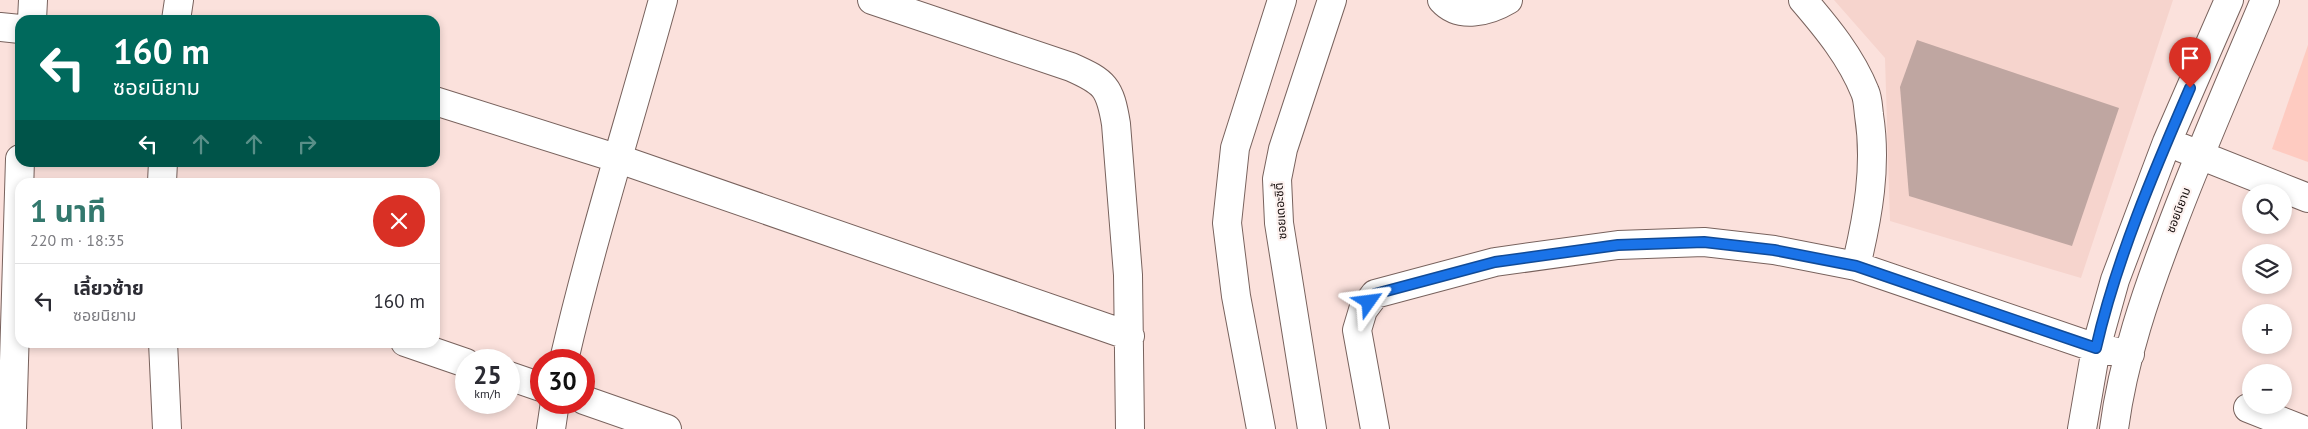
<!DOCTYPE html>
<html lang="th">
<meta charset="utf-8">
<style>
:root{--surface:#fff;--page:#f2f2f3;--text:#2b2b33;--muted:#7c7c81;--line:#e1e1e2;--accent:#33786d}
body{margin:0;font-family:"PT Sans","Noto Sans Thai",sans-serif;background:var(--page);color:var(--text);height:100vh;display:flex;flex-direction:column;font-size:19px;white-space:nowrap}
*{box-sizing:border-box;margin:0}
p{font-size:16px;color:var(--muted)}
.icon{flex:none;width:28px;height:28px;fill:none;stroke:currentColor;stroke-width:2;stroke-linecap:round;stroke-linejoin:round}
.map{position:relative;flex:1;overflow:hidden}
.sheet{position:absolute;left:15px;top:178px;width:425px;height:170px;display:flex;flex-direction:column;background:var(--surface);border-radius:15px;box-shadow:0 2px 8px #0003}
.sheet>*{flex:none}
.banner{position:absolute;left:15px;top:15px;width:425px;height:152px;border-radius:15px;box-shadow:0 2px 8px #0003;background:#00695c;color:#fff;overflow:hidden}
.controls{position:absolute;left:2242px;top:184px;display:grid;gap:10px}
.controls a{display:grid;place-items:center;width:50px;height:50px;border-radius:50%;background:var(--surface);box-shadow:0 2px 8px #0003;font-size:25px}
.speed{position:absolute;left:455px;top:349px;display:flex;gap:10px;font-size:25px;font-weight:700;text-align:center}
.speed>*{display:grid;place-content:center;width:65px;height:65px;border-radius:50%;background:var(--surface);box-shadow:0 2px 8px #0003;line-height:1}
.speed small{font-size:12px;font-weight:400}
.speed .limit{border:8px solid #d22;background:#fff;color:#111}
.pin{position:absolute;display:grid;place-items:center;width:42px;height:42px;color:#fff;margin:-51px -21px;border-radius:50% 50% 50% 0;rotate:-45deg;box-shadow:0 0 5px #0007}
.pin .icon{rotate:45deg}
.me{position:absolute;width:55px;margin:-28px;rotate:59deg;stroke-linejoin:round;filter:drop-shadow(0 0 4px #0008)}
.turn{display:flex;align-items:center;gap:18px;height:105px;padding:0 15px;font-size:22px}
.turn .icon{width:65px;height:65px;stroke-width:2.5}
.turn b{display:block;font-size:35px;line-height:42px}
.lanes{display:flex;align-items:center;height:48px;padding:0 15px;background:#0003;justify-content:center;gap:25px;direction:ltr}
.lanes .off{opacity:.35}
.round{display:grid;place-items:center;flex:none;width:52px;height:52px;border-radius:26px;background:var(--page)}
.head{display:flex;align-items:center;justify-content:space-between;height:85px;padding:0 15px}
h1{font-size:30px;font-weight:700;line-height:38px;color:var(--accent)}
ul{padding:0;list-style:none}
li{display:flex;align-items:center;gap:15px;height:75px;padding:0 15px;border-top:1px solid var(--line)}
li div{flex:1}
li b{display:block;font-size:19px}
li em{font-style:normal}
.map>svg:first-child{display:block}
.built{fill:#f6d4cd}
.green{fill:#fecbc1}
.building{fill:#bfa6a1}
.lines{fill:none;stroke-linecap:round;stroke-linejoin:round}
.street-casing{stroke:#78625d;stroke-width:30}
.street{stroke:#fff;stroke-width:28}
.route-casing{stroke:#114b97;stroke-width:12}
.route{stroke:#1a73e8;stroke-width:9}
.labels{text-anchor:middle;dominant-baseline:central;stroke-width:4.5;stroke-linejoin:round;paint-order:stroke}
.street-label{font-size:12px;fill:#140c0b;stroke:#fdf2f0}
</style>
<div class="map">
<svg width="2308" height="429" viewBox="0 0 2308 429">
<rect width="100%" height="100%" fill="#fbe1dc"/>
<path class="built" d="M1834,0H2173L2081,278L1890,221L1885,58Z"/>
<path class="green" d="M2308,45V162L2272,149Z"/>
<path class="building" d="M1917,40L2119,108L2072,246L1909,196L1900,87Z"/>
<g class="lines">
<defs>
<path id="street" d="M872,0L1071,67C1105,82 1110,87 1116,124L1128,275L1130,429
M1442,0C1459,19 1488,12 1508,0
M1803,0C1827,28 1851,57 1865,92C1868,99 1868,107 1869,115C1877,166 1868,216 1856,266
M32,20L33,0
M176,20L179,0
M0,27L20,29
M435,101L619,159L1130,336
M2182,148L2308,198
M162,182L163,162
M163,342L167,429
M405,342L466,363
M564,360C592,239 630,120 663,0
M509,376L541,387
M584,400L667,429
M2248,408L2301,429
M12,429L20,159
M551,429L555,402
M1261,429L1236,296L1227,223L1235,148L1282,0
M1312,429L1279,223L1277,179L1283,149L1332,0
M1375,429L1357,330L1363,310L1375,294L1495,262L1618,245L1704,242L1774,250L1856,266L2096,348L2130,354
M2082,429L2096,348L2115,280L2167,142L2229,0
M2114,429C2123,360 2146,293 2171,228C2200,151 2233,76 2265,0"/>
</defs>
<use href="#street" class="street-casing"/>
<use href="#street" class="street"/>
</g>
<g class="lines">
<defs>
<path id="route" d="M1369,302L1375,294L1495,262L1618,245L1704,242L1774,250L1856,266L2096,348C2116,260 2154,171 2190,88"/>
</defs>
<use href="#route" class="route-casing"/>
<use href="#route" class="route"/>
</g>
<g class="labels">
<g class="street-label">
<text transform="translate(2178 210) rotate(-69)">ซอยนิยาม</text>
<text transform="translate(1280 211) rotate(-94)">ซอยเดอะซิตี้</text>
</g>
</g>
</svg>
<div class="controls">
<a><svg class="icon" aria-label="search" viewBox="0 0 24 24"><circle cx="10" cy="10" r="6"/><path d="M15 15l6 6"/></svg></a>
<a><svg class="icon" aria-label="layers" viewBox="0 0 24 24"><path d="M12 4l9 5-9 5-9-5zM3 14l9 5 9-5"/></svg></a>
<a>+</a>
<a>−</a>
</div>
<div class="speed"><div>25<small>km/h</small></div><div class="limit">30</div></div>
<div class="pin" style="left:2190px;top:88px;background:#d93025"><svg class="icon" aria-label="arrive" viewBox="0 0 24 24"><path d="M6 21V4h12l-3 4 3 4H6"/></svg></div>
<svg class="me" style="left:1369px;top:302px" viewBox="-20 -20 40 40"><path d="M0-17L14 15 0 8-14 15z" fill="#1a73e8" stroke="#fff" stroke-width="4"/></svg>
<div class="banner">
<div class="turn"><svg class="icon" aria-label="left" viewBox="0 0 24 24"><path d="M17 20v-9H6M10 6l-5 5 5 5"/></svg><div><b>160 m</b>ซอยนิยาม</div></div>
<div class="lanes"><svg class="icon" aria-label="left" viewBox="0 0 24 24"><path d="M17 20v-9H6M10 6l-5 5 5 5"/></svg><svg class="icon off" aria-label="ahead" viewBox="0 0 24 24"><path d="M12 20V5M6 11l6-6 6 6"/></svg><svg class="icon off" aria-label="ahead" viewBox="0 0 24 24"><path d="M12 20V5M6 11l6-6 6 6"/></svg><svg class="icon off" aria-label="right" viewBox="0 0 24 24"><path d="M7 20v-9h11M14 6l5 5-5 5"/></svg></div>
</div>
<section class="sheet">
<div class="head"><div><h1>1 นาที</h1><p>220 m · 18:35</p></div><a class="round" style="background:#d93025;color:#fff"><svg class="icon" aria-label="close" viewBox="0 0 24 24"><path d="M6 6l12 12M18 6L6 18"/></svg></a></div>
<ul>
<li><svg class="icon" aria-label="left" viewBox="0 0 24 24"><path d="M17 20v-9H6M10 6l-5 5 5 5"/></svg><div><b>เลี้ยวซ้าย</b><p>ซอยนิยาม</p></div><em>160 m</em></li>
</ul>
</section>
</div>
